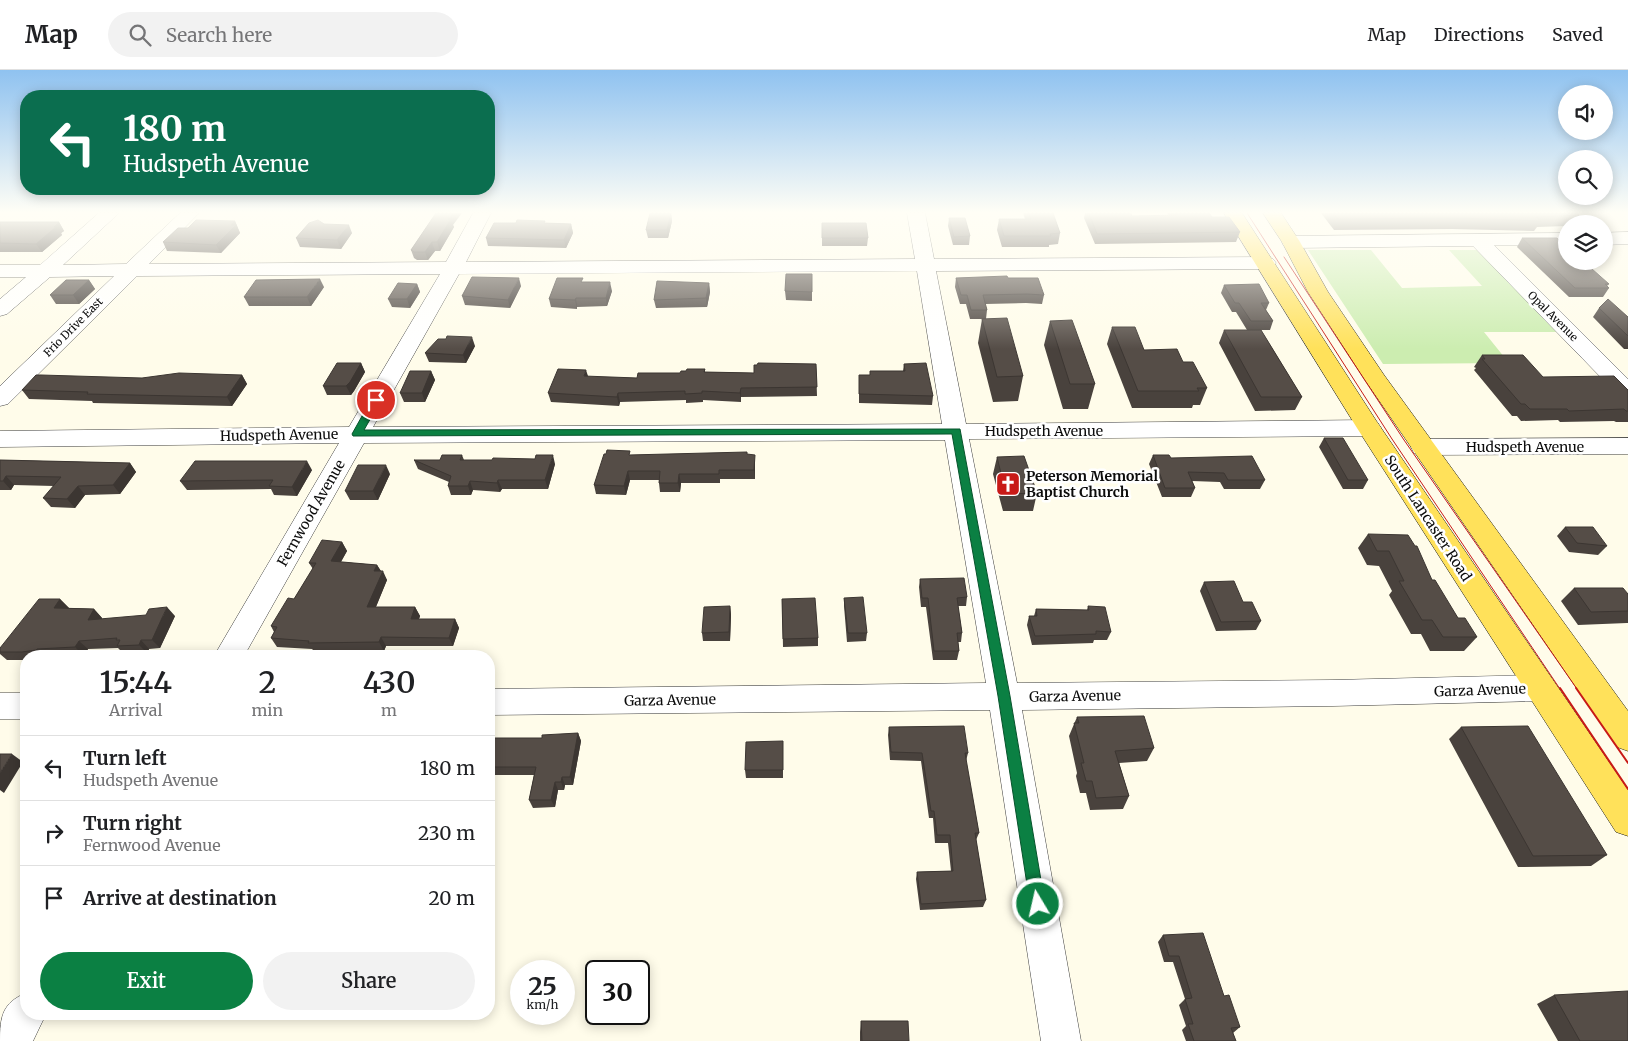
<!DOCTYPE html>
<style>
:root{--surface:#fff;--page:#f2f2f2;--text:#202124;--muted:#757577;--line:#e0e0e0;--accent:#0b8043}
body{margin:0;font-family:Merriweather,serif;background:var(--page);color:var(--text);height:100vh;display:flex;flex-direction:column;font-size:19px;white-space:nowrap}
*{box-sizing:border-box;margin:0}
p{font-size:16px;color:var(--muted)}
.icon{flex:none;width:28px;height:28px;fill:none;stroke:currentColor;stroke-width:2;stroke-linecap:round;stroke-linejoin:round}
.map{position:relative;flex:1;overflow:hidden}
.drawer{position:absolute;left:20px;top:580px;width:475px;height:370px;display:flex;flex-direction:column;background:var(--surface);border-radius:20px;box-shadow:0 2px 12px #0003}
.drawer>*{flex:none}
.top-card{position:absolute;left:20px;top:20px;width:475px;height:105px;border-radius:20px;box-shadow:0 2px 12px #0003;background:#0b6e4f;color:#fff;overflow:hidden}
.fabs{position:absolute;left:1558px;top:15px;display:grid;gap:10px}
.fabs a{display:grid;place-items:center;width:55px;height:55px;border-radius:50%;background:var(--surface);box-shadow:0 2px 12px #0003;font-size:25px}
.speed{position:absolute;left:510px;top:890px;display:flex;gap:10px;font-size:25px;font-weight:700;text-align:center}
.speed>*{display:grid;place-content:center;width:65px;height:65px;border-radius:50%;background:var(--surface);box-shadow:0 2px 12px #0003;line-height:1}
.speed small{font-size:12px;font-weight:400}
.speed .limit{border:2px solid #111;border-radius:8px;background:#fff;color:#111}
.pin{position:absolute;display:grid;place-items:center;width:42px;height:42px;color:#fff;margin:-21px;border:2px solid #fff;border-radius:50%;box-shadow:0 1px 5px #0007}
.me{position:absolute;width:55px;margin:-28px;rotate:351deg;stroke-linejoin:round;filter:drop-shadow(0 0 4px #0008)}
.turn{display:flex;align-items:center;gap:18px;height:105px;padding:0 20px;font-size:22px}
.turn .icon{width:65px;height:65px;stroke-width:2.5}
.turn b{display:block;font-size:35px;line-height:42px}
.eta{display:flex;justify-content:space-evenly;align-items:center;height:85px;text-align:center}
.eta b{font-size:30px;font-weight:600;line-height:35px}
.action{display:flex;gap:10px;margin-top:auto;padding:10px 20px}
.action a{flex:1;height:58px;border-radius:30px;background:var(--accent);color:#fff;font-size:20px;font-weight:600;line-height:58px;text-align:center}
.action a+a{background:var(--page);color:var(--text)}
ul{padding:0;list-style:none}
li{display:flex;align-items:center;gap:15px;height:65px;padding:0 20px;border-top:1px solid var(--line)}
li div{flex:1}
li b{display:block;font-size:19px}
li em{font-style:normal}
header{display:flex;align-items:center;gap:30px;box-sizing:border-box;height:70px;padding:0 25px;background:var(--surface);border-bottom:1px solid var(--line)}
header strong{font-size:24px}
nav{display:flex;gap:28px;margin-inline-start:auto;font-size:18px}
.search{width:350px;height:45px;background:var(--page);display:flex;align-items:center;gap:12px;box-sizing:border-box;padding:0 18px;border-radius:28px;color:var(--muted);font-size:19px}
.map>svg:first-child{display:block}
.green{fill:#ccedb0}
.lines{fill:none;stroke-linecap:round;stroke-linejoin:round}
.minor-casing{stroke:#3f3f3f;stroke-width:1}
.major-casing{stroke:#1d1d1d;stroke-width:1}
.minor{fill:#fff;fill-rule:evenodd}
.major{fill:#ffe15a;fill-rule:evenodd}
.tram-far1{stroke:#c81a17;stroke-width:1}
.tram{stroke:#c81a17;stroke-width:2}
.wall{fill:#49423d}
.shaded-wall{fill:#3c3632}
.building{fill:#554d47;stroke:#3c3632}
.route{fill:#0b8043;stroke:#07532c}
.labels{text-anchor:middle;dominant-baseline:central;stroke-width:5;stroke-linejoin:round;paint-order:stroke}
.far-street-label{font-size:11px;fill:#0c0c0c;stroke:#fff}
.street-label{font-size:14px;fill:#0c0c0c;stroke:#fff}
.poi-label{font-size:14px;font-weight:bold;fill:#0c0c0c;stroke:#fff;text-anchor:start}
</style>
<header>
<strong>Map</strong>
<div class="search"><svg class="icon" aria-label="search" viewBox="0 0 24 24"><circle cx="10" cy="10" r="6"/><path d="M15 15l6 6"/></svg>Search here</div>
<nav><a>Map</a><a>Directions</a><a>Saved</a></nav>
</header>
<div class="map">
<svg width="1628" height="971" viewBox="0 0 1628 971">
<rect width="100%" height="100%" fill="#fffcea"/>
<path class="green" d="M1308,180H1371L1402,218L1482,216L1449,180H1480L1556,262H1484L1509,293L1383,294Z"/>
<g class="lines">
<defs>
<path id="minor" d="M99,143H119L63,195L126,194L180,143H199L149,194L446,192L473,143H491L466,192L915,189L907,143H925L934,189L1266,187L1273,189L1276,193L1273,197L1266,199L936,201L966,354L1369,350L1377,352L1381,358L1377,364L1369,366L969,369L1017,613L1333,610L1541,605L1552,609L1557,618L1552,627L1541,631L1333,636L1022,640L1081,971H1041L990,640L489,645V619L986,613L945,370L364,373L244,586H214L339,373L0,377V361L349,357L440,204L137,206L8,334L0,336V316L114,206L50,207L7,244L0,246V229L26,207H0V195H40ZM917,201L942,354L373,357L459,204Z
M1628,162V174L1604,175V163Z
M1566,163V175H1494L1628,309V329L1620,327L1473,176L1291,178L1284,176L1282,172L1284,168L1291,166Z
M1628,368V384L1423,385L1414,383L1411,377L1414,371L1423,369Z
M0,623H26V649H0Z
M26,923V944H46L33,971H0C0,947 2,933 26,923Z"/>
<path id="major" d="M1224,143H1242L1377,352L1628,720V766L1616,762L1357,358Z
M1263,143H1281L1300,172L1328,222L1384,305L1628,641V681L1617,677L1365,310L1308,222L1282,172Z"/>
</defs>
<use href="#minor" class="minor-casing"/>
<use href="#major" class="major-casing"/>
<use href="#minor" class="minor"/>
<use href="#major" class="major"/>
<path class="tram-far1" d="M1247,143L1392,369L1560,619
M1284,187L1404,370L1577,619"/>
<path class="tram" d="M1560,618L1628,719
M1576,618L1628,693"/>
</g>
<path class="wall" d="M671,143L672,151L668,168H648L646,160Z
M1023,143H1053L1060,163L1058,174L1049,175V177H1002L997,160L999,149H1025Z
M1085,143H1131L1132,146L1168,145L1167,143H1209L1212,147L1240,162L1236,172L1095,174L1084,148Z
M1321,143H1576L1579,145L1574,154H1566V156L1537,157L1534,161L1452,159L1334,160Z
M949,148L970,166L969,175H953L948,156Z
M235,151L240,163L221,183L167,181L163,172L188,158Z
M0,152H59L64,161L61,163L62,165L42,182H0Z
M546,153L571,154L573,163L566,178L488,176L486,168Z
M822,153L868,168L867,176H822Z
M324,154L352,163L341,179L300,177L296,168Z
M453,155L454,157L440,181H435L428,190H417L414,188L411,180Z
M1522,168L1609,214L1607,216L1609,218L1603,227H1569L1517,177Z
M812,204V231L786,230L785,221Z
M956,208L1044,225L1042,234L1026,233L985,234L987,240L986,249H970L966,234H960L955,217Z
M89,210L95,219L79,234H56L50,225Z
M584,212L612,221L607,236L577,237V239L551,237L549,229Z
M709,213L710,222L707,237L656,238L654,230Z
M417,214L420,222L410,238L392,237L388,229Z
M1224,215L1269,233L1266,240L1273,251L1270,260H1261L1302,327L1295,340L1255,341L1219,273L1224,260H1247L1236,242H1232L1221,223Z
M521,216L510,238L465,235L462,226Z
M324,217L311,236H249L244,227Z
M1599,238L1628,247V279H1624L1593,247Z
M982,249L1023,306L1018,331L993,332L978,273Z
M1050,251L1095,314L1088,339H1063L1044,275Z
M1112,257L1144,280L1183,292L1207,318L1200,335H1193L1192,338H1132L1107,274Z
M446,269L475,276L466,293L429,292L425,283Z
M1482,285L1543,307L1628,320V352H1616L1614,351L1560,352L1558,350L1521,351L1517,346H1512L1474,300L1476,298L1474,297Z
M361,293L365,302L354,321L351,325H327L323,316Z
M816,294L817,326L741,327V332L703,330V332L686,333V330L620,332L619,336L551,332L548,323L588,307L637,308L680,303L686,301L705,299V302L754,303Z
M904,294L933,326L932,335L859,333V305H870V301H903Z
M431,301L435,310L425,332H404L400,323Z
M242,305L247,314L232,336L93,333L92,331L29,329L22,320L142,308Z
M1324,368L1368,410L1363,419H1343L1319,377Z
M747,384L755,394V409H720V413H681L680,422H660L659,413V410H630L626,425L596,424L594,415L631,385Z
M462,385L464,390L555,394L548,419H502L500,422L473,420L471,425H451L448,416L449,412L418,399L414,390H440Z
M1153,385L1171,388L1265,410L1260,419H1224L1220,412L1192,411L1195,418L1191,427H1162L1149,394Z
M997,387L1037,423L1033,441H1003L993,404Z
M0,390L130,393L136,402L120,424L85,425L75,438L51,437L43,428L54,416L14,415L11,420H0Z
M312,400L297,426L274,425L271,419L187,420L180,411Z
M390,404L378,430H350L345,421Z
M1565,457L1607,476L1598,485L1569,482L1557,466Z
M1368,464L1432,510L1458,548L1477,567L1464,581H1430L1421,564H1411L1389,525L1392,521L1379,496L1367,495L1358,478Z
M342,472L347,481L341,492L377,495L387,510L376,537H415L420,546L419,549H455L459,558L453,576H386L384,581H314L312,579L277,577L271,568L274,562L271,556L294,529L313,499L309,493Z
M920,509L967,527L966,536H958L962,563L961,572H958L959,581L957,590H933L926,537H921L919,517Z
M1204,512L1243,532L1261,551L1256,560L1216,561L1200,521Z
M1574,518L1628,524V553H1627L1578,555L1561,531Z
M844,528L867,563L866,571L847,572L844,536Z
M60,529L69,538L94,539L102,548V549L175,546L160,578L149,579L147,583L125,585L118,578L88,579L84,586H26V590H7L0,584V578Z
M782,529L818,568V576L783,577Z
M730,536L731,545L730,571H703L702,563Z
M1088,536L1111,562L1107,570H1094L1093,573L1032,575L1027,555L1029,546H1034L1036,539L1087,540Z
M1077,647L1154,678L1147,691L1119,693L1129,726L1123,739L1090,740L1086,723H1080L1076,706L1077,703L1069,666Z
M889,657L968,683L966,691L979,763L976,770L986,830L983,837L920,840L916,809L917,802L951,801L948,773H935L933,748H929L921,691L890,690L888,665Z
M1461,657L1607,785L1591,796L1518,797L1449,669Z
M578,663L581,671L573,715H565L564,720H558L555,737L533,738L529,730L534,705H489V682L542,668Z
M783,679V708H746L745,700Z
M1163,865L1224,926L1240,957L1233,963L1236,971H1186L1182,960L1186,956L1179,935L1185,929L1173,892H1164L1158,872Z
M1554,925L1628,971H1558L1537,934Z
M861,951L909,971H860V962Z"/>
<path class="shaded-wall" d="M453,143H462L453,155L454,157L440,181L437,172L448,149Z
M671,143L672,151L668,168L667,160Z
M235,151L240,163L221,183L216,175Z
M59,152L64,161L61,163L62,165L42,182L36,174Z
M571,154L573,163L566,178L564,170Z
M349,155L352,163L341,179L337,170Z
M432,172L435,181L428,190L425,182Z
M519,208L521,216L510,238L508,230Z
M320,209L324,217L311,236L307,227Z
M89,210L95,219L79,234L73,225Z
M610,212L612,221L607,236L606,228Z
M709,213L710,222L707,237L706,228Z
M417,214L420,222L410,238L407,229Z
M576,228L577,237V239L575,230Z
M472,267L475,276L466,293L463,285Z
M361,293L365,302L354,321L351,325L346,316Z
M586,300L589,309L584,306Z
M431,301L435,310L425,332L422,323Z
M242,305L247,314L232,336L227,327Z
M741,318V332L740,323Z
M618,323L620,332L619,336L617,327Z
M553,385L555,394L548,419L545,410Z
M755,385V409L754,400Z
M307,391L312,400L297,426L292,417Z
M130,393L136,402L120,424L113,415Z
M386,395L390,404L378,430L373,421Z
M628,401L630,410L626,425L624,416Z
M679,404L681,413L680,422L678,413Z
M6,406L14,415L11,420L3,411Z
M498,410L502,419L500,422L497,413Z
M470,411L473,420L471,425L468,416Z
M78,416L85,425L75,438L67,429Z
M342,472L347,481L336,500L331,491Z
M377,495L382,503L383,501L387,510L372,546L367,537L374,501Z
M60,529L69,538H54Z
M730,536L731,545L730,571L729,562Z
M167,537L175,546L160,578L152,570Z
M415,537L420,546L416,557L411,549Z
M94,539L102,548L96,559L88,550Z
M455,549L459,558L453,576L449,568Z
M381,567L386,576L384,581L379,572Z
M141,570L149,579L147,583L139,575Z
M79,571L88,579L84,586L75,577Z
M37,579L45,586H42L36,580Z
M578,663L581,671L573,715L570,707Z
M12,684L23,692L4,723L0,720V703Z
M562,707L565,715L564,720L561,712Z
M555,712L558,720L555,737L551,730Z"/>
<path class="building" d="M436,143H453L448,149H451L437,172H432L425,182H414L411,180Z
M650,143H671L667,160H646Z
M1028,143H1053L1060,163L1050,164L1051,166H1004L999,149H1031Z
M1089,143H1131L1132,146L1177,145L1176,143H1209L1212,147H1229L1240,162L1097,164Z
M1333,143H1576L1579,145L1536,147L1541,151L1458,148L1338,149Z
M949,148H965L970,166L954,167Z
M196,150L235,151L231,155H236L216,175L163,172L178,158H188Z
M318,150L324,154L349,155L337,170L296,168L309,153Z
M517,150L545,151L544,153L571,154L564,170L486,168L494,153H516Z
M0,152H59L54,157H56L36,174L0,173Z
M822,153H866L868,168H822Z
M1522,168H1557L1566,177V191H1583L1609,214H1605L1609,218H1575Z
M786,204H812V222L785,221Z
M1007,206L1008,208H1038L1044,225L1027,224L983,225L987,240H971L967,225H961L956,208Z
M472,207L519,208L508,230L462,226Z
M557,208H583L581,212H610L606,228H576L575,230L549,229Z
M320,209L307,227H244L256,210Z
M66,210H89L73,225H50Z
M657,211L709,213L706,228L654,230Z
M398,213L417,214L407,229H388Z
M1259,214L1269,233H1261L1273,251H1251L1239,233H1235L1224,215Z
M1608,229L1628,247V266L1599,238Z
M1007,248L1023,306L997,307L982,249Z
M1072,250L1095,314H1070L1050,251Z
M1112,257H1135L1144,280L1177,279L1183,292H1193L1207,318H1197L1199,321H1138Z
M1224,260H1261L1302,327H1261Z
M447,266L472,267L463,285L425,283L438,269H446Z
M1482,285H1523L1543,307L1614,306L1628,320V341H1626L1624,339L1569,341L1567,339H1530L1525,334H1521L1482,289H1485Z
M337,293H361L350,312L346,316H323Z
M758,293L816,294L817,317L741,318L740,323L702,321V323L685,324V321L618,323L617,327L548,323L558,299L586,300L584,306L637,308L638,303H680L681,301H686L687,299H705L704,302L754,303V295H757Z
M926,293L933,326L859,324V305H870V301H905L904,294Z
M410,301H431L422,323H400Z
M179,303L242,305L227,327L87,324L88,322L22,320L36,305H41L142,308Z
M1324,368H1343L1368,410H1348Z
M607,380L630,381L629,385L747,382V384L755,385L754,400H719V404H679L678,413H659L660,401H628L624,416L594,415L604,384H606Z
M442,385H462L460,390H492L493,388L535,389L536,385H553L545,410H498L497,413L470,411L468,416H448L451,406L414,390H440Z
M1153,385H1169L1171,388L1252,386L1265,410H1228L1224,403L1188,402L1195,418H1165Z
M1024,386L1037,423L1006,424L997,387Z
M0,390L130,393L113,415L78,416L67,429L43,428L61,407L6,406L3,411H0Z
M195,391H307L292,417L269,416L273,410L180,411Z
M358,395H386L373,421H345Z
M1565,457H1593L1607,476L1577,473Z
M1368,464L1408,465L1415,476H1417L1432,510H1435L1458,548H1465L1477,567H1443L1432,550H1422L1399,511H1404L1389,481H1377Z
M322,470L342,472L331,491L377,495L374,501H383L367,537H415L411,549H455L449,568L381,567L379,572L308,573L309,571L271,568L277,557L271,556L288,528L294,529L316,493H309Z
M964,508L967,527L957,528L962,563H957L959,581H934L928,528H922L920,509Z
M1234,511L1243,532H1252L1261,551L1221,552L1204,512Z
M1574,518H1623L1628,524V541L1591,542Z
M863,527L867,563H848L844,528Z
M815,528L818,568L783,569L782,529Z
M39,529H60L54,538L94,539L88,550L146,545L149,539L167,537L152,570H141L139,575L117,576L120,570H116L117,568L79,571L75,577L37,579L36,580L22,582H0V578Z
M730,536L729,562L702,563L704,537Z
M1088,536L1105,537L1111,562L1096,561V564L1035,566L1029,546H1037L1036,539L1089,540Z
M1144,646L1154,678L1115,681L1129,726L1096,728L1092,711H1086L1081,693H1084L1074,653H1079L1077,647Z
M964,656L968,683H965L979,763H975L986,830L921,834L917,802L953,801L950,765H937L934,741H931L922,683L891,682L889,657Z
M1528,656L1607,785L1533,786L1461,657Z
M578,663L570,707H562L561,712H555L551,730H529L536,697H489V682L492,668H542V665Z
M783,671V700H745L746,672Z
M0,684H12L0,703Z
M1203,863L1224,926L1229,925L1240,957L1231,958L1236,971H1194L1188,954H1193L1185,929L1192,928L1179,886H1169L1163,865Z
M1628,921V971H1580L1554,925Z
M861,951H908L909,971H862Z"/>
<linearGradient id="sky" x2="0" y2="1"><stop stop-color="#8fc2f0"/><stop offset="0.51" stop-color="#fffef6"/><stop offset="1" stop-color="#fffef6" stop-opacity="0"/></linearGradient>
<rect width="1628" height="279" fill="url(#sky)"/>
<path class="route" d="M376,327L381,330L364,360L960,359L1010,626L1045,834L1043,839L1038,841L1032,839L1030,834L998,626L952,364L353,366L352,364L371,330Z"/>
<defs>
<symbol id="church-square" viewBox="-11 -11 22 22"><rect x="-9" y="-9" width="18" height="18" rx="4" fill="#c81a17" stroke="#fff"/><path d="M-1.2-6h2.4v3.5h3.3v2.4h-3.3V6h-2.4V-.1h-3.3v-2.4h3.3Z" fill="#fff"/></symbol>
</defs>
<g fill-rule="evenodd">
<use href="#church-square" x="994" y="400" width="28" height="28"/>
</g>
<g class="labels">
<g class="far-street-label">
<text transform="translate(1553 246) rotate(45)">Opal Avenue</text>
<text transform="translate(73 257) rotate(-45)">Frio Drive East</text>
</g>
<g class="street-label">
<text x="1044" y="361">Hudspeth Avenue</text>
<text transform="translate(279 365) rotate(-1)">Hudspeth Avenue</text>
<text x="1525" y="377">Hudspeth Avenue</text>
<text transform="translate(311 443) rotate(-60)">Fernwood Avenue</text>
<text transform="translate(1428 448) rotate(57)">South Lancaster Road</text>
<text transform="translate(1480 620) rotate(-2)">Garza Avenue</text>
<text transform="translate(1075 626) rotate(-1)">Garza Avenue</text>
<text transform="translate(670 630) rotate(-1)">Garza Avenue</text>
</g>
<g class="poi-label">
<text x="1026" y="406">Peterson Memorial<tspan x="1026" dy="16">Baptist Church</tspan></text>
</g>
</g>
</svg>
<div class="fabs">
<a><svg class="icon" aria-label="sound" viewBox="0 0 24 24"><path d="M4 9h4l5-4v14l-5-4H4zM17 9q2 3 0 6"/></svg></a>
<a><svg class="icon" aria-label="search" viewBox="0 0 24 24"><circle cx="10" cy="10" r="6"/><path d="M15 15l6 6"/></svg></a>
<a><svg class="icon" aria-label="layers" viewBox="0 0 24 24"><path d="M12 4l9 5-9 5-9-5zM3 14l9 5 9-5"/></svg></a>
</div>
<div class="speed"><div>25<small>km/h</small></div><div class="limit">30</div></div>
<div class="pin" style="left:376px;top:330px;background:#d93025"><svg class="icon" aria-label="arrive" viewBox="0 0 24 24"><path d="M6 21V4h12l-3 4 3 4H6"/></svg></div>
<svg class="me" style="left:1038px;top:834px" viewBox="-20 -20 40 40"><circle r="17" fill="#0b8043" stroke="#fff" stroke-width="3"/><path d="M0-11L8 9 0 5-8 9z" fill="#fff"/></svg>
<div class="top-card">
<div class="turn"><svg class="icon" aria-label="left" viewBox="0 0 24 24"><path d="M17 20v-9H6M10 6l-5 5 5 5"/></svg><div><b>180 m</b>Hudspeth Avenue</div></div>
</div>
<section class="drawer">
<div class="eta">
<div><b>15:44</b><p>Arrival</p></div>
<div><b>2</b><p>min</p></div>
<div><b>430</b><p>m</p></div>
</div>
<ul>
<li><svg class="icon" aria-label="left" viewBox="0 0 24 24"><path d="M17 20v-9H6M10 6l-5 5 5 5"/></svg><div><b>Turn left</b><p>Hudspeth Avenue</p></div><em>180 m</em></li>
<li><svg class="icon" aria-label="right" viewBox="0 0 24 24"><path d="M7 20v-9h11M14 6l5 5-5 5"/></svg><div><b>Turn right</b><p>Fernwood Avenue</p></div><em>230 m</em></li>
<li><svg class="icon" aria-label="arrive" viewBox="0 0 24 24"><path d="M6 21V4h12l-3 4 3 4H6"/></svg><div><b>Arrive at destination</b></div><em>20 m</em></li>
</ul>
<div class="action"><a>Exit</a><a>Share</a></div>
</section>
</div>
